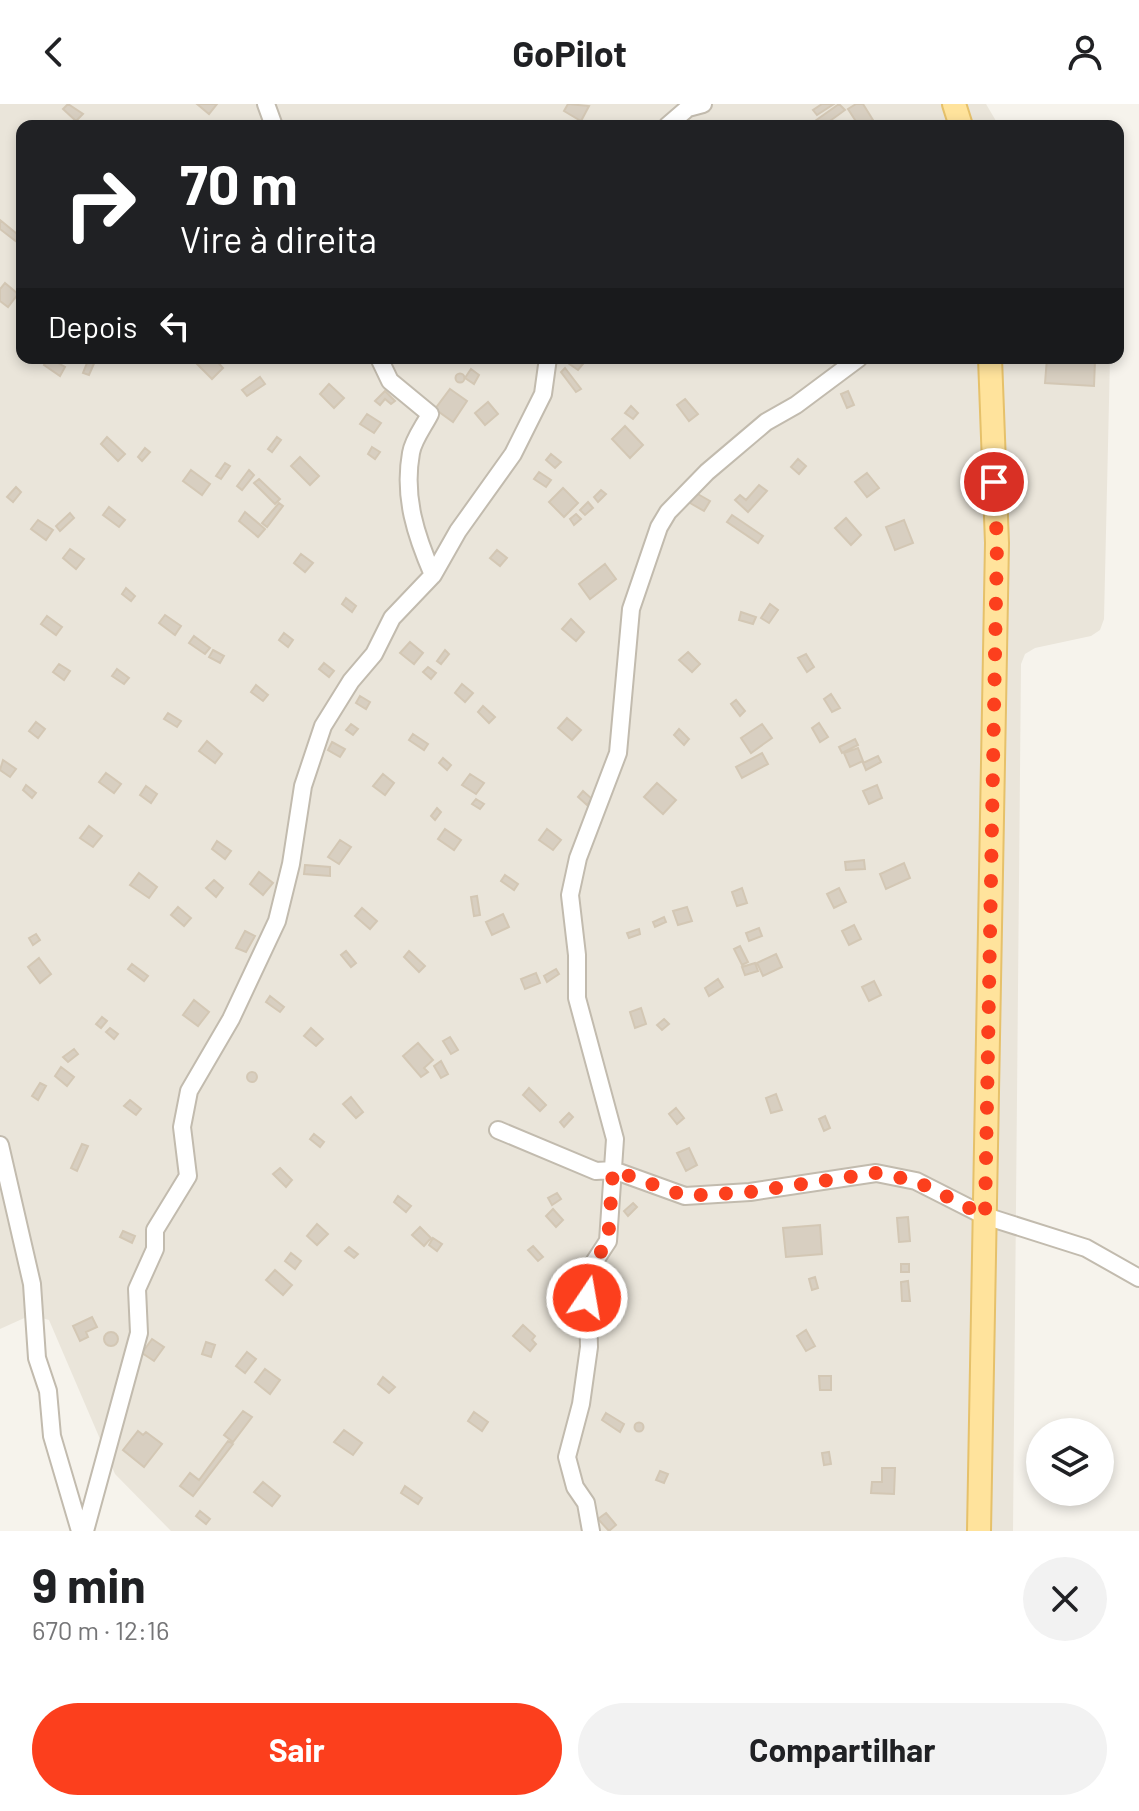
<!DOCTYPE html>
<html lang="pt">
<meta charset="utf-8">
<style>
:root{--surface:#fff;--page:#f2f2f2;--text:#202124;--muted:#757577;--accent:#fc3f1d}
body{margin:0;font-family:Barlow,sans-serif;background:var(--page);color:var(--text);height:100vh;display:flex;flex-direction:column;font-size:30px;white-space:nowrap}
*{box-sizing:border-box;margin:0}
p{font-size:26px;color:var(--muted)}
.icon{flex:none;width:44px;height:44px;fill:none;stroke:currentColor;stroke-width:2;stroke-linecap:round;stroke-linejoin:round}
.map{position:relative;height:1427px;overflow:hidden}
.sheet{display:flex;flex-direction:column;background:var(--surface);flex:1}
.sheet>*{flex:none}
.banner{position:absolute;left:16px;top:16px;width:1108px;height:244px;border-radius:16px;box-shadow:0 4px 12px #0003;background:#202124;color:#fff;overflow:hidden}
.buttons{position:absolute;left:1026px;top:1314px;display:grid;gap:16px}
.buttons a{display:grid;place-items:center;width:88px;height:88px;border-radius:50%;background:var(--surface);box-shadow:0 4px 12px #0003;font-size:40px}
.pin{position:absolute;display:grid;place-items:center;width:68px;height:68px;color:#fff;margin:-34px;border:4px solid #fff;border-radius:50%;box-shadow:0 2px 8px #0007}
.me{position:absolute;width:88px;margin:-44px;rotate:12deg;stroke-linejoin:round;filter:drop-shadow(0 0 6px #0008)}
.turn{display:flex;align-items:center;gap:28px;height:168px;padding:0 32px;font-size:36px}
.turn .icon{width:104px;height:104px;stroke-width:2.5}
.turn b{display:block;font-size:56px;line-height:68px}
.then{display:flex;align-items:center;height:76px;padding:0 32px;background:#0003;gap:16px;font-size:30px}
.round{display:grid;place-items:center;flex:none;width:84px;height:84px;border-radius:42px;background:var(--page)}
.overview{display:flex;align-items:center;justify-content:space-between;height:136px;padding:0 32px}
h1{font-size:48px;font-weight:700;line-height:60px}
.primary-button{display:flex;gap:16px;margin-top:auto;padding:16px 32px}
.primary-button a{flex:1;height:92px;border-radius:48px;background:var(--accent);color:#fff;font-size:32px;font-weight:700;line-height:92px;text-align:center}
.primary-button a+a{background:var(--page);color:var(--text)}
header{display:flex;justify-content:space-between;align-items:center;height:104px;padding:0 32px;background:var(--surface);font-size:36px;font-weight:700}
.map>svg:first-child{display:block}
.residential{fill:#eae5da}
.building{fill:#d8cfc1;stroke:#d3c7b4;stroke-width:2}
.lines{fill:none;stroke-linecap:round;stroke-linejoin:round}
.minor-casing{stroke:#c2bbae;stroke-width:20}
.major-casing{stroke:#e6c16a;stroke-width:26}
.minor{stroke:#fff;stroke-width:16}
.major{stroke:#ffe39c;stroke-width:22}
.route{stroke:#fc3f1d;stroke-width:14;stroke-dasharray:0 25.2}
</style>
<header><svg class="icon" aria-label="back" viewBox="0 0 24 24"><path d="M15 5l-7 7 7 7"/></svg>GoPilot<svg class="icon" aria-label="person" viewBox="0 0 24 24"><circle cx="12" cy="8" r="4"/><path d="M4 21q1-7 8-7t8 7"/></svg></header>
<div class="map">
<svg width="1139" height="1427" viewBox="0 0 1139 1427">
<rect width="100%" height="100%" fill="#f6f3ec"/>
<path class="residential" d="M0,0H986L999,22H22V254H1110L1104,515L1100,526L1091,532L1035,544L1025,550L1021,560L1013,1427H171L115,1370L49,1216L31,1211L0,1225Z"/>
<path class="building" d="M68,0L83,10L76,17L63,5Z
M197,0H217L209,10Z
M568,0L589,2L581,17L564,7Z
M822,0H834L817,11L813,6Z
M839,0L845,6L823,22H808Z
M856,0H863L873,16L859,22L848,5Z
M0,116L22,134V142L0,125Z
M5,179L18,190L8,203L0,197V185Z
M49,254L65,263L60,272L44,261Z
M89,254L96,255L89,271L83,269Z
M203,254H214L223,264L212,275L197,260Z
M572,254H588L578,266L568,259Z
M1047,254L1095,257L1094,282L1045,279Z
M565,264L581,285L576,288L561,268Z
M471,265L479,271L474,280L465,274Z
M455.5 274a4.5 4.5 0 1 1 9 0a4.5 4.5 0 1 1-9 0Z
M260,273L265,280L247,292L242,286Z
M329,280L344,294L334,304L320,290Z
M450,285L467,297L453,318L435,305Z
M385,287L395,297L391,300L385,295L380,301L375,297Z
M848,287L854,301L847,304L841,290Z
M685,295L698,310L689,317L677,301Z
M488,298L498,310L485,321L475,309Z
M631,302L638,309L633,315L625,309Z
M367,310L381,319L374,329L360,320Z
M625,322L643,341L630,354L612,335Z
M107,333L125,350L118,357L101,340Z
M277,333L281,336L272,348L268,345Z
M372,343L380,348L375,355L368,350Z
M145,344L150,348L142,357L138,353Z
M551,350L561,358L555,364L546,356Z
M300,353L319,372L310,381L291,362Z
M798,355L806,362L799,370L791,363Z
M225,359L230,362L221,375L216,372Z
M191,366L210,380L202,391L183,377Z
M249,366L254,371L242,386L237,382Z
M539,368L551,376L546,383L534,375Z
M867,369L879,384L867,393L855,378Z
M259,375L280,395L275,400L254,379Z
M759,381L767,387L748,408L735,396L740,391L746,396Z
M16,383L21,388L13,398L7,393Z
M563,384L578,399L564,413L549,398Z
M601,386L606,390L598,398L594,393Z
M696,389L710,397L704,407L690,399Z
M588,398L593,404L585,411L580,406Z
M279,399L283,402L267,423L262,419Z
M109,403L125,416L119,423L103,411Z
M245,408L265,425L258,433L239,417Z
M70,409L74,414L60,427L56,422Z
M576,410L581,415L574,421L570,415Z
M732,411L763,432L758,439L727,418Z
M846,414L861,431L851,441L835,424Z
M38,416L53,426L46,436L31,425Z
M904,416L913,439L895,446L886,423Z
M70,445L84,455L76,465L63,454Z
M497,446L507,454L500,462L490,454Z
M301,450L313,459L305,468L294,459Z
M605,460L616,475L590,495L579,480Z
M126,484L135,492L131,497L122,490Z
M346,494L356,502L352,508L342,500Z
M770,500L778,506L769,519L761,514Z
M741,508L756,513L753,520L739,516Z
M165,511L181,522L175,531L159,519Z
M47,512L62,523L56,531L41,520Z
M571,515L584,528L576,537L562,525Z
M284,529L293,536L288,543L279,536Z
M194,532L210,544L205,550L189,539Z
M410,538L423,549L414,560L400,549Z
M213,546L224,552L220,559L209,553Z
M445,546L449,550L441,560L437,557Z
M688,548L700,560L692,568L679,556Z
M806,550L814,563L807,568L798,554Z
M324,559L334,567L329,573L319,565Z
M59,560L70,567L64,576L53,568Z
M428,563L436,569L431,575L423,568Z
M117,565L129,574L124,580L112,572Z
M462,580L473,589L465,598L455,589Z
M256,581L268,591L263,597L251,588Z
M831,590L840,604L832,608L824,595Z
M360,592L370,598L366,605L356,599Z
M736,596L745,607L740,612L731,600Z
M483,602L495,613L489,619L478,608Z
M168,609L181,617L177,623L164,615Z
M567,614L581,626L572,636L558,624Z
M36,618L45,625L38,634L29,627Z
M819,619L828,633L820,638L812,624Z
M351,620L358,625L353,631L346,626Z
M762,620L772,634L751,649L741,634Z
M679,625L689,635L684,641L674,631Z
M413,630L428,640L424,646L409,636Z
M855,635L858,641L842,649L839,643Z
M207,637L222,650L215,659L199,647Z
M332,638L345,645L340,653L328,646Z
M858,644L863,657L850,663L844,649Z
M762,649L768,660L742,674L736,663Z
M878,652L881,658L866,666L863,659Z
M443,654L451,661L447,666L439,659Z
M3,656L16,665L10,673L0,666Z
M106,669L121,680L114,689L99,678Z
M383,670L394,679L385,691L373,682Z
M470,670L484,679L476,690L462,681Z
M657,679L676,696L663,710L644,693Z
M26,681L36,689L32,694L23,686Z
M877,681L882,694L869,700L863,687Z
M146,682L157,690L151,699L140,691Z
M583,687L592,695L587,701L578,693Z
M476,695L484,700L480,705L472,700Z
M437,704L441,708L435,716L431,712Z
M89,722L102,732L93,743L80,734Z
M445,725L461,736L454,746L438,735Z
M547,725L561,736L553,746L539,736Z
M340,736L351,743L339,760L328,753Z
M217,737L231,747L225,755L212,745Z
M864,756L865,765L846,766L845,758Z
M904,759L910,774L886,785L880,770Z
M305,761L330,763V772L304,770Z
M259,768L273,779L263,791L250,780Z
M139,769L157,783L149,794L130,781Z
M505,771L518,780L514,786L501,777Z
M214,776L223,784L216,793L206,784Z
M742,784L747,799L737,802L732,788Z
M839,784L846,798L834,804L827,790Z
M477,792L480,811L474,812L471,793Z
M178,803L191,814L184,822L171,811Z
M687,803L692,817L678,821L673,807Z
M362,804L377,817L370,825L355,812Z
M503,810L509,823L492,831L486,818Z
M664,813L666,818L655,823L653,818Z
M854,821L861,835L849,841L842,827Z
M759,824L762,832L749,837L746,829Z
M639,825L640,830L629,834L627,829Z
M245,827L255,832L246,848L236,844Z
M36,830L40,836L33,841L29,834Z
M740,842L748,858L742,861L734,845Z
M346,847L356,859L351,863L341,851Z
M409,847L425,862L419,868L404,853Z
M776,850L782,863L763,872L757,859Z
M39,854L51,870L40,879L28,863Z
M755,859L758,867L745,871L742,863Z
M132,860L148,872L144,877L128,865Z
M556,865L559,870L547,878L544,872Z
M536,869L540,879L525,885L521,875Z
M718,875L723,883L709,892L705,884Z
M874,877L881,891L869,897L862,883Z
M270,892L284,903L280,908L266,898Z
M194,896L209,908L198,922L183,911Z
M641,904L646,920L635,924L630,908Z
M102,913L107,917L101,924L96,920Z
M664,915L669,920L662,926L657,921Z
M110,924L118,930L114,935L106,928Z
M311,924L323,935L316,942L304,932Z
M450,933L458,946L451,950L443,937Z
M418,939L433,956L424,964L428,968L421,973L403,952Z
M74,945L78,950L68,958L63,953Z
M441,957L448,970L441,974L434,962Z
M61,963L74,973L67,982L55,972Z
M247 973a5 5 0 1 1 10 0a5 5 0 1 1-10 0Z
M40,979L46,982L38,996L32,992Z
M529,984L546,1001L540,1007L523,991Z
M776,990L782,1006L771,1009L766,994Z
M351,993L363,1008L356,1014L343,1000Z
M130,996L141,1005L136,1011L124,1002Z
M676,1004L684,1014L677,1020L669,1010Z
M569,1009L573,1013L564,1023L560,1018Z
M825,1012L830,1024L824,1027L819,1015Z
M314,1030L324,1038L320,1043L310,1035Z
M82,1040L88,1042L77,1067L71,1064Z
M689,1044L697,1061L686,1067L677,1049Z
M280,1064L292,1076L286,1083L273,1070Z
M557,1089L561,1095L552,1101L548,1094Z
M398,1092L411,1102L406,1108L394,1098Z
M633,1099L637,1103L628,1112L624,1107Z
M553,1105L563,1116L556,1123L546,1112Z
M908,1113L910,1137L899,1138L897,1114Z
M317,1120L328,1130L317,1141L307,1132Z
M820,1121L822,1150L786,1153L783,1124Z
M420,1123L431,1134L424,1142L412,1131Z
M123,1127L135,1132L132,1139L120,1133Z
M433,1134L442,1140L437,1147L429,1141Z
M533,1142L543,1153L538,1157L528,1146Z
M349,1143L358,1150L354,1154L345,1147Z
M291,1149L301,1157L295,1165L285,1157Z
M901,1160H909V1168H901Z
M275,1166L292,1181L283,1191L266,1176Z
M815,1173L818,1184L812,1186L809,1175Z
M908,1177L910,1197H902L901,1178Z
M92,1213L97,1223L86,1228L88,1233L80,1237L73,1222Z
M523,1221L535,1232L532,1236L536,1240L530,1247L513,1232Z
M806,1226L815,1242L806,1247L797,1232Z
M104 1235a7 7 0 1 1 14 0a7 7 0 1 1-14 0Z
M152,1235L164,1243L154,1257L142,1249Z
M206,1238L215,1241L211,1253L202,1250Z
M247,1248L256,1255L245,1269L236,1262Z
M265,1265L280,1276L270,1290L255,1278Z
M819,1272H831V1286H820Z
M383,1273L395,1283L389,1289L378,1280Z
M243,1307L252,1313L233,1338L224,1331Z
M474,1308L488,1318L482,1327L468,1317Z
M606,1309L624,1320L620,1328L602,1316Z
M634.5 1323a4.5 4.5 0 1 1 9 0a4.5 4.5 0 1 1-9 0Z
M344,1326L362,1339L353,1351L334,1338Z
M138,1327L143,1331L146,1328L162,1340L144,1363L123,1346Z
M228,1337L233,1340L193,1392L180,1382L190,1369L199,1376Z
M829,1348L831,1360L824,1361L822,1349Z
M882,1364H895L894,1390L871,1389L872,1378H882Z
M660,1367L668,1370L664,1379L656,1376Z
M263,1378L280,1392L272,1402L254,1388Z
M405,1382L422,1394L418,1400L401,1389Z
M200,1407L210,1415L206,1420L196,1412Z
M606,1409L616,1421L609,1427L598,1415Z"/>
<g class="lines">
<defs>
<path id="minor" d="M266,0L274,22
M667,22L688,4L703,0
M379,254L390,277L430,310C424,322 413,336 411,349C403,393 416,432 433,471
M498,1026L596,1067L613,1066L685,1092L750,1088L876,1069L916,1077L985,1112L1086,1144L1139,1174
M0,1041L32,1180L37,1254L48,1287L52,1332L80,1427
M85,1427L139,1229L137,1185L155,1145V1126L188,1072L182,1023L189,987L231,915L277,817L291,760L303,682L323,622L351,577L374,550L392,514L433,471L458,427L513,350L543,290L548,254
M591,1427L586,1399L575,1383L567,1353L581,1300L589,1243L587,1169L608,1137L615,1035L577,894V851L570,791L578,754L618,649L631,505L659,423L668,408L707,368L766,318L796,301L859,254"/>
<path id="major" d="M954,0L961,22
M979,1427L997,439L990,254"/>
</defs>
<use href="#minor" class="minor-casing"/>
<use href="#major" class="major-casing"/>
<use href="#minor" class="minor"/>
<use href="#major" class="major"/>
</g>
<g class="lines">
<path class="route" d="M587,1194V1169L608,1137L613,1066L685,1092L750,1088L876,1069L916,1077L985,1112L997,439L994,378"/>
</g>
</svg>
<div class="buttons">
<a><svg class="icon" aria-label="layers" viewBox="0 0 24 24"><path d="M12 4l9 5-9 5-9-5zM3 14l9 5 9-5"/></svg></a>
</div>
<div class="pin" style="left:994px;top:378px;background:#d93025"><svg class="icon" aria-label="arrive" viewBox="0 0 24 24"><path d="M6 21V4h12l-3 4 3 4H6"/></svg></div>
<svg class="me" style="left:587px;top:1194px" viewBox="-20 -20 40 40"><circle r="17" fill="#fc3f1d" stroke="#fff" stroke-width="3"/><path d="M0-11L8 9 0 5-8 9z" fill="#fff"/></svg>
<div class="banner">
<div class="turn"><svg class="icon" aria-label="right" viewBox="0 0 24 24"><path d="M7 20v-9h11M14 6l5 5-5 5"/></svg><div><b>70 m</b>Vire à direita</div></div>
<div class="then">Depois<svg class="icon" aria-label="left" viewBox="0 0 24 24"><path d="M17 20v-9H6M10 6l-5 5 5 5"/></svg></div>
</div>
</div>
<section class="sheet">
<div class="overview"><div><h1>9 min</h1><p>670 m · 12:16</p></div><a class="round"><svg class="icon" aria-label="close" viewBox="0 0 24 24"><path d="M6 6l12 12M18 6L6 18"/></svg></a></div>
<div class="primary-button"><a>Sair</a><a>Compartilhar</a></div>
</section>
